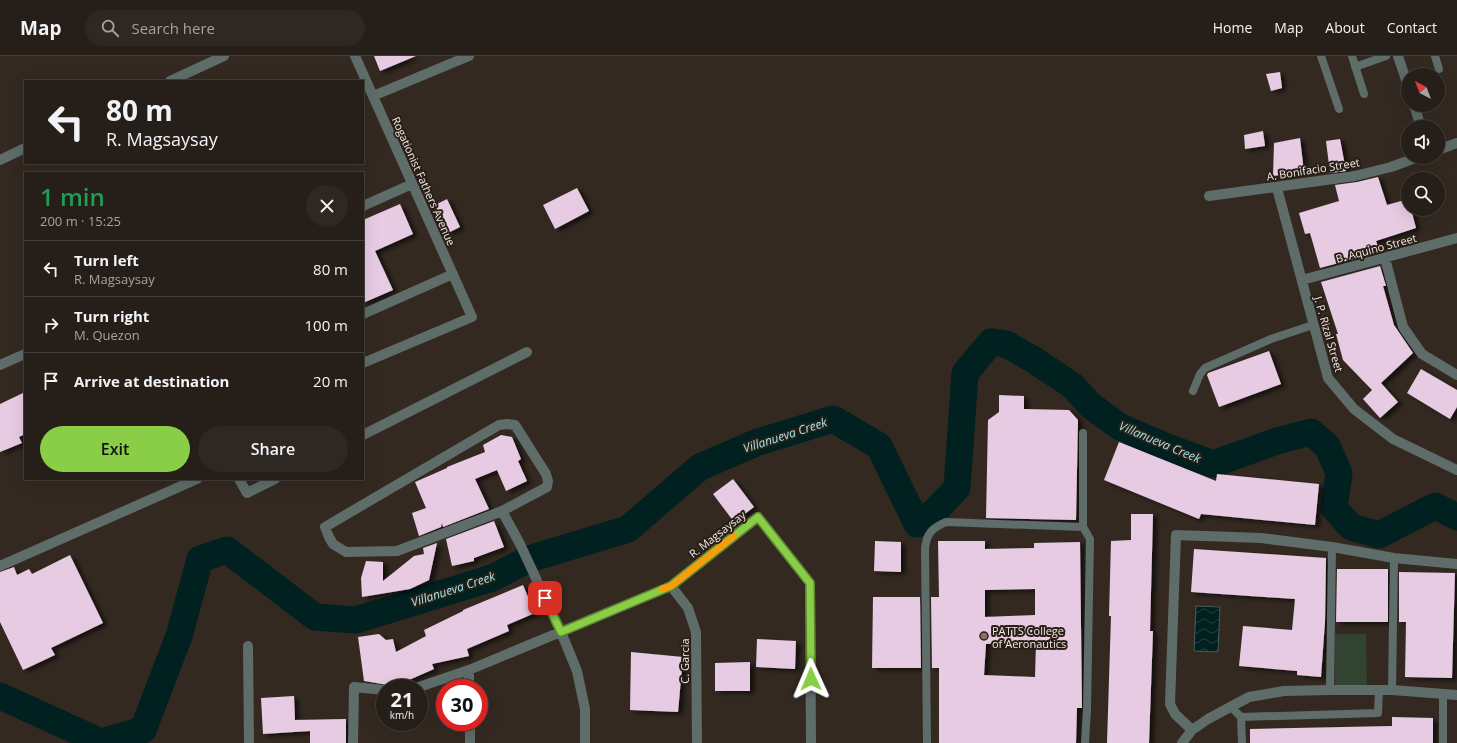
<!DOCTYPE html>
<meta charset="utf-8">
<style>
:root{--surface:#261f19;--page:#2e2722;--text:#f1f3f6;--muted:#a4a2a2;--line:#423d38;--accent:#8ace48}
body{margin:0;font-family:"Open Sans",sans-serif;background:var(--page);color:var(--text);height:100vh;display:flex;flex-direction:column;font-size:15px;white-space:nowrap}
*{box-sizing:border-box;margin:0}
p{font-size:13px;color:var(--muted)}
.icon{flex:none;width:22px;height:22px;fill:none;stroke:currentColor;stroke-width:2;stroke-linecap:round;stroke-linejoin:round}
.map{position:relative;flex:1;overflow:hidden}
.details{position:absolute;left:24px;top:116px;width:340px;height:308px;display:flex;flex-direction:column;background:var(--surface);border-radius:0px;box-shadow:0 4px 16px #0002,0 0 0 1px var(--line)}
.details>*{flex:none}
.banner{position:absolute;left:24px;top:24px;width:340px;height:84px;border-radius:0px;box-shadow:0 4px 16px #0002,0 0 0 1px var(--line);background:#261f19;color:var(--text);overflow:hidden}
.needle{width:26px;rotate:318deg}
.buttons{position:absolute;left:1401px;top:12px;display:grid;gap:8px}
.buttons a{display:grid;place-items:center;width:44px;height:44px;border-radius:50%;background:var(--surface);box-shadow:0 4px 16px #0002,0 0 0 1px var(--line);font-size:20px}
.speed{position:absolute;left:376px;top:623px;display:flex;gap:8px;font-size:20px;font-weight:700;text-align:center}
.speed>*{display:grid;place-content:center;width:52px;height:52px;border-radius:50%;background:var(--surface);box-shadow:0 4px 16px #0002,0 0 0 1px var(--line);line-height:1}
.speed small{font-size:10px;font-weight:400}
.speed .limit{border:6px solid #d22;background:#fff;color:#111}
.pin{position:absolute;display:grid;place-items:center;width:34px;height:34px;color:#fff;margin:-17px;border-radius:8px;box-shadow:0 2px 6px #0006}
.me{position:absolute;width:44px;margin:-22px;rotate:359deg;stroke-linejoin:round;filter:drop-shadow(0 0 3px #0008)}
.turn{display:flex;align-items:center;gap:14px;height:84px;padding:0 16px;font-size:18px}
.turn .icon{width:52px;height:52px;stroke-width:2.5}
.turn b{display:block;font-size:28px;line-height:34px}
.round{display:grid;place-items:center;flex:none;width:42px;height:42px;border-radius:21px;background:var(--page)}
.overview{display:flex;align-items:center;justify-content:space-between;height:68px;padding:0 16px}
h1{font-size:24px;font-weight:600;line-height:30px;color:#1e9e55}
.cta{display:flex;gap:8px;margin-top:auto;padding:8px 16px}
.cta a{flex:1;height:46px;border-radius:24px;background:var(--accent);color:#111;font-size:16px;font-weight:600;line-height:46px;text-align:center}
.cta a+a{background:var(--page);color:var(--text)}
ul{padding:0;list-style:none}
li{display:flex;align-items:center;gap:12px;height:56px;padding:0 16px;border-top:1px solid var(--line)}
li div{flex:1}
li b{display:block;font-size:15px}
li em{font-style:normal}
header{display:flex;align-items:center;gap:24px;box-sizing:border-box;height:56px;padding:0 20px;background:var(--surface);border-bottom:1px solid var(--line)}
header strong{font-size:19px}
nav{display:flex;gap:22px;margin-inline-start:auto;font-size:14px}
.search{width:280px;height:36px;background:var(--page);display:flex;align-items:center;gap:10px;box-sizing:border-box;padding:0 14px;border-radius:22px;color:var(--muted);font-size:15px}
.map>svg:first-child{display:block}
.pitch{fill:#324332}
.water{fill:url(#water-waves);stroke:#495c5b}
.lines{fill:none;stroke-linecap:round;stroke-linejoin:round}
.river{stroke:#012020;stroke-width:27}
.building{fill:#e7cbe3;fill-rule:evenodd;filter:url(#shadow)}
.lane{stroke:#5e6d69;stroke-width:8}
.street{stroke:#5e6d69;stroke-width:10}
.route-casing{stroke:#5a862f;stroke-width:10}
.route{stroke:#8ace48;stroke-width:7}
.slow{stroke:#f59e0b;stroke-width:7}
.education-dot{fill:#8d6e63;stroke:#291f17;stroke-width:1.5}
.labels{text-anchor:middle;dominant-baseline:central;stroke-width:4;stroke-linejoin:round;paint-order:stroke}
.street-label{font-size:11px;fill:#f0e9e4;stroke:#291f17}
.poi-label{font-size:11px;fill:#f0e9e4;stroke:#291f17;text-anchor:start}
.water-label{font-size:12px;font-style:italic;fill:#9be8ea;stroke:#291f17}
</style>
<header>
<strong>Map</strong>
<div class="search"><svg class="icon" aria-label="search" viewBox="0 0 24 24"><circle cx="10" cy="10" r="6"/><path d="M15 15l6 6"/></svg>Search here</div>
<nav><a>Home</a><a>Map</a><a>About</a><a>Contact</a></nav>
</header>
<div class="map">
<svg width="1457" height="687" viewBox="0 0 1457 687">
<defs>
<pattern id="water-waves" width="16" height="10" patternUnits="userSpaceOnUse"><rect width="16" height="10" fill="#012020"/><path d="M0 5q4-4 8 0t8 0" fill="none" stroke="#264040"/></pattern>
<filter id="shadow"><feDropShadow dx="4.5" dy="2.5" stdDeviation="2" flood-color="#0009"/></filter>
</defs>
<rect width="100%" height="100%" fill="#332921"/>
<path class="pitch" d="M1335,578H1366L1367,633H1335Z"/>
<path class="water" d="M1196,550L1220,551L1218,596L1194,595Z"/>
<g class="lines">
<path class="river" d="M0,640L101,686L143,674L179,580L200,503L227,494L315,561L356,564L492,522L529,503L628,473L700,411L758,386L833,363L879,390L917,468L934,456L957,432L965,317L991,286L1006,288L1034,304L1073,330L1090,349L1120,371L1167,391L1213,408L1277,385L1311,376L1327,390L1339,417L1334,452L1351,471L1379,479L1435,450L1457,461"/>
</g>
<path class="building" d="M374,0H416L380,15Z
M1280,16L1282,32L1271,35L1266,18Z
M1263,75L1265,90L1245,93L1244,79Z
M1300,82L1304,116L1273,120L1274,87Z
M1340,83L1346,115L1330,117L1326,85Z
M1378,121L1387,149L1408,143V153H1411L1416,172L1376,185L1380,196L1320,212L1310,177L1305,178L1299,157L1339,145L1335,129L1357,126Z
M577,132L589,155L555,173L543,149Z
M447,143L460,171L448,177L435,149Z
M400,148L413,178L375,195L393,234L363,247V164Z
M1380,210L1386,230H1383L1394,269L1413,297L1381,327L1398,346L1380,362L1363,343L1372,334L1343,304L1336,278H1338L1321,226Z
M1269,295L1281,328L1219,351L1207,319L1208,317Z
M1421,313L1457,334V351L1450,363L1407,337Z
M25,336V378L19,381L22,387L0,396V348Z
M999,339L1024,340V353L1069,354L1078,364L1076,464L986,462L988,364L999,356Z
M501,379L512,381L521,403L518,405L527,425L506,435L497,414L475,423L489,453L443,471L442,467L441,471L419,480L412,457L426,452L415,426L447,412V411L485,396L483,389Z
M1119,386L1216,425L1217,418L1319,428L1315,469L1201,458L1199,463L1104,424Z
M733,423L754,451L734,466L713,438Z
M1131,458H1153L1150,575H1153L1149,687H1107L1111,560H1109L1111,485L1131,484Z
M494,465L504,491L474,502V505L452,510L446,483Z
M875,485L901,486V516L874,515Z
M938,485H985V493L1034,492V487L1080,486L1082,652H1077L1076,687H939V612H932L931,541H939ZM1035,533V559L985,561V534ZM1036,586L1035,621L984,619L986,588Z
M437,487L429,524L410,533L362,541L361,522L366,505L383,506V525L414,500L424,498L423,492Z
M1194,493L1326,502L1325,566L1321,621L1297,619V615L1239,610L1243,570L1292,574L1295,543L1191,536Z
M70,499L103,567L51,592L55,599L23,614L0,566V516L14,511L17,519L29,513L32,518Z
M1337,513H1388V566H1336Z
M1399,516L1455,517L1452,622L1405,621L1406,566H1399Z
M523,529L535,557L507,569L509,575L467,593L469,600L432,608L434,613L400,628L388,629L364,625L358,581L379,578L386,584L393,583L396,596L426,580L424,574L463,555V554Z
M873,541H920L921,612H872Z
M757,583L796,585L795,613L756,611Z
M631,596L683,601L678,656L630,654Z
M750,606V635H715V607Z
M294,640L295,664L346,663V687H310V675L263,678L261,642Z
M1392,661L1433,662V687H1250V673L1392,670Z"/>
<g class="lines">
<path class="lane" d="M1321,0L1339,53
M1352,0L1364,38
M1435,0L1439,13
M1355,11L1386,0
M1193,335L1200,318L1205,312L1271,283L1313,269
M1083,377V471L1090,483L1087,653L1085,687
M1330,634L1332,491
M1392,634L1394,502
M1443,638V687
M1230,650L1241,661L1378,657L1379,634
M1241,661L1242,687
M927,687L925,492C927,477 932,472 946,466L1083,471"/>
<path class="street" d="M355,0L472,261L363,307
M1398,0L1408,30
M170,25L224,0
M373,40L469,0
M1414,49L1421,71
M1438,94L1457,87
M0,104L25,92
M1277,132L1328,322L1354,353L1393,383L1457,414
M1209,140L1355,120L1391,111L1418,101
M363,150L412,128
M1385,202L1403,271L1422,298L1457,319
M1302,224L1457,182
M363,258L453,218
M0,309L25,298
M507,368L515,369L546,418L548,425L547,431L502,455L397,495L346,496L333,488L329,481L325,471L499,369Z
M363,379L527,296
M239,423L247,437L275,423
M502,455L520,488L561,576L577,615L585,653V687
M0,510L197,423
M671,530L688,552L696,576L697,687
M248,590L249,687
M469,614V632
M416,632L469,614L671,530L758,461L810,527L811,687
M470,666V687
M1192,674L1175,658L1170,648L1176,479L1261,482L1332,491L1394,502L1457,508
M353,687L354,631L385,634
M1182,687L1192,674L1208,663L1249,641L1284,635L1330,634H1392L1457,639"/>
</g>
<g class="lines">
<defs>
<path id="route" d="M545,542L561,576L671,530L758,461L810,527L811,623"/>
</defs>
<use href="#route" class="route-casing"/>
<use href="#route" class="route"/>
<path class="slow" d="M662,533L671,530L734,480"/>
</g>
<circle class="education-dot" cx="984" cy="580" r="4"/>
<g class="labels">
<g class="street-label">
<text transform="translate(1313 113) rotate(-9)">A. Bonifacio Street</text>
<text transform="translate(424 125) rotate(66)">Rogationist Fathers Avenue</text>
<text transform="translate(1376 192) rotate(-15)">B. Aquino Street</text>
<text transform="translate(1329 278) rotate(74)">J. P. Rizal Street</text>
<text transform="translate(717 478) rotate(-38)">R. Magsaysay</text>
<text transform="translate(684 605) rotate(-90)">C. Garcia</text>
</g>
<g class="poi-label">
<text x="992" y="574">PATTS College<tspan x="992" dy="13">of Aeronautics</tspan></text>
</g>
<g class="water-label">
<text transform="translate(785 379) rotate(-18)">Villanueva Creek</text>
<text transform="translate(1160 386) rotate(23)">Villanueva Creek</text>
<text transform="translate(453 533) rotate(-18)">Villanueva Creek</text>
</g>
</g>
</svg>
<div class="buttons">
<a><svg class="needle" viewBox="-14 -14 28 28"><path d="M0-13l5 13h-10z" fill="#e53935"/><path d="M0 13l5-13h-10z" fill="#a4a2a2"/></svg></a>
<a><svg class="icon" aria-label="sound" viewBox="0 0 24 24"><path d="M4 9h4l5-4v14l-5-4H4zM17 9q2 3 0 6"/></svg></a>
<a><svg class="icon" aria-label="search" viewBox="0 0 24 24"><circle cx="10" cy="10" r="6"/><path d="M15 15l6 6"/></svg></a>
</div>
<div class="speed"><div>21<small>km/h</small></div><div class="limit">30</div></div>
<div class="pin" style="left:545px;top:542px;background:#d93025"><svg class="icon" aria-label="arrive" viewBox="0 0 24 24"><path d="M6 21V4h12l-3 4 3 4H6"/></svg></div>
<svg class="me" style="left:811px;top:623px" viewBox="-20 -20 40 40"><path d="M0-17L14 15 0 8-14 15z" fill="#8ace48" stroke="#fff" stroke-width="4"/></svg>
<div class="banner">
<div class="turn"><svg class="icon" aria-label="left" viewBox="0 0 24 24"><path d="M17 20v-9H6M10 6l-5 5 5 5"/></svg><div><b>80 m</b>R. Magsaysay</div></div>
</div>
<section class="details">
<div class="overview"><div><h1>1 min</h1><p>200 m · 15:25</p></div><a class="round"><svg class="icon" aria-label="close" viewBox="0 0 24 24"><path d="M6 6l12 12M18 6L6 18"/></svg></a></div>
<ul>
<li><svg class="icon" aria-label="left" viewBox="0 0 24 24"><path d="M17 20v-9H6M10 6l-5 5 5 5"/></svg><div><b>Turn left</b><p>R. Magsaysay</p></div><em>80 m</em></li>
<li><svg class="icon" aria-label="right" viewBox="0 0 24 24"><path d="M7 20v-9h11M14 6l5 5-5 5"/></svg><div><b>Turn right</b><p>M. Quezon</p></div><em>100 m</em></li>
<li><svg class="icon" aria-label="arrive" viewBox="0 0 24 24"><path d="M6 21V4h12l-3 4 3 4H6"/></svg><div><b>Arrive at destination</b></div><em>20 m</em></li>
</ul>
<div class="cta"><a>Exit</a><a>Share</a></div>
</section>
</div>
